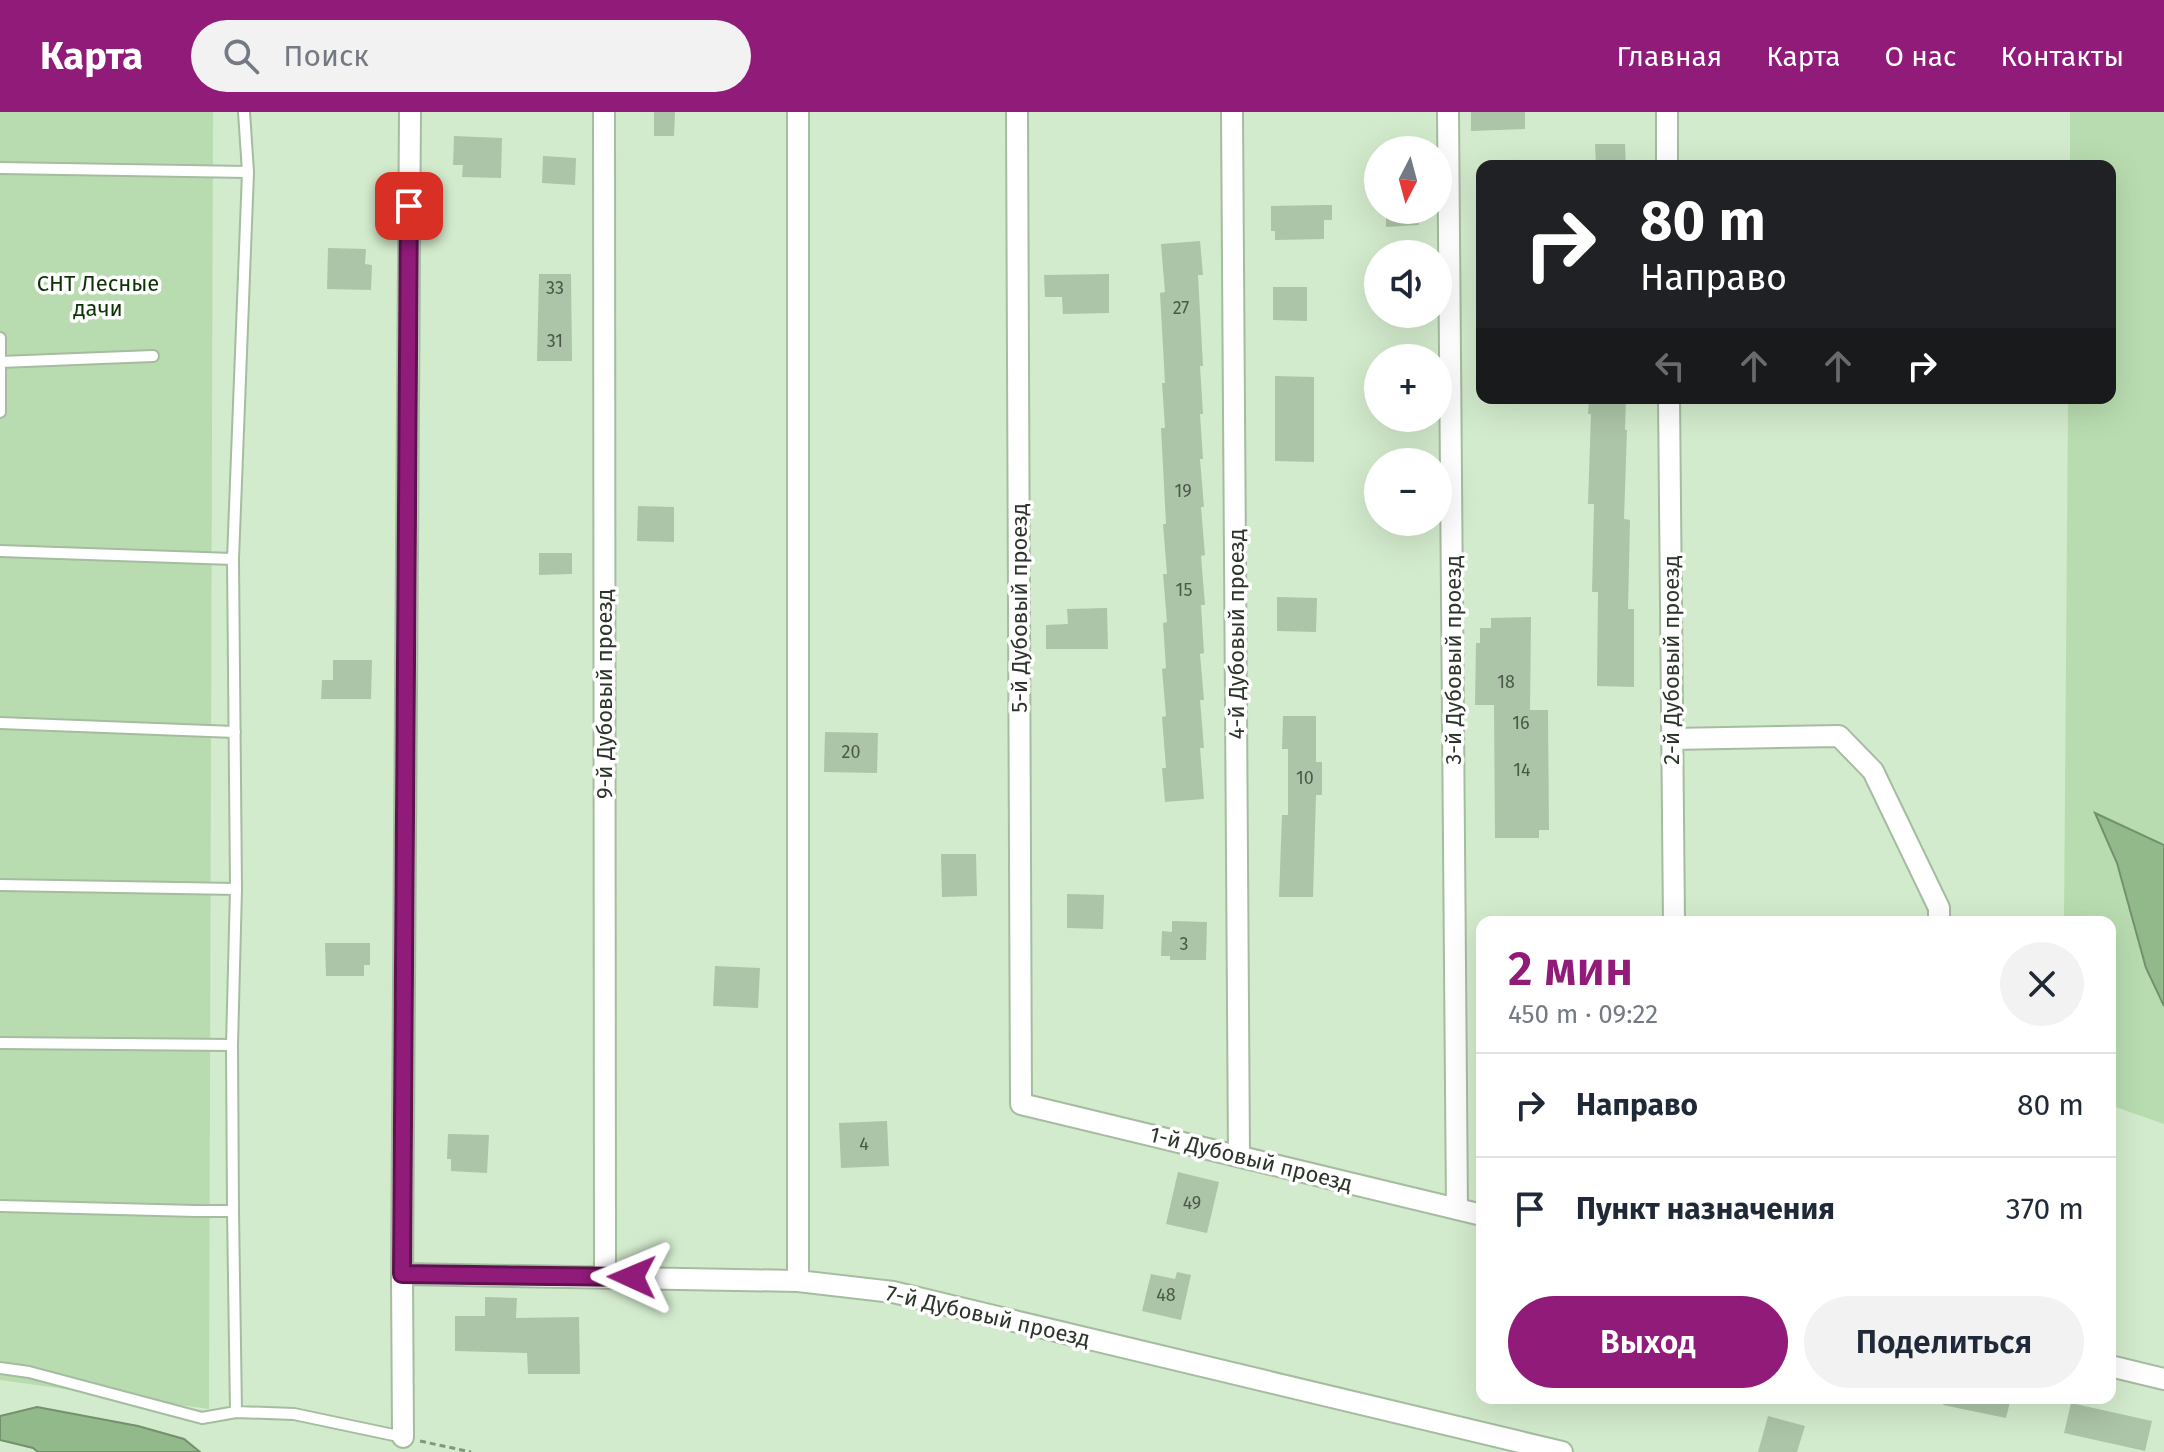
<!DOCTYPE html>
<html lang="ru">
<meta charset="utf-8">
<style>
:root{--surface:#fff;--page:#f2f2f3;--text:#1f2937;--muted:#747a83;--line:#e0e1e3;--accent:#911b79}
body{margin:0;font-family:"Fira Sans",sans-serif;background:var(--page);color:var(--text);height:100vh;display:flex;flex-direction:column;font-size:30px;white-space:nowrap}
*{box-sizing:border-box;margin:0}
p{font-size:26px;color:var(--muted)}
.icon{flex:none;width:44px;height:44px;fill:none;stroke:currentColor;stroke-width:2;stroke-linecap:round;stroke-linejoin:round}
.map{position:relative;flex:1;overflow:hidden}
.details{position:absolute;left:1476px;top:804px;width:640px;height:488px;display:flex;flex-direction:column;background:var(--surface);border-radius:16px;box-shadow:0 8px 32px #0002}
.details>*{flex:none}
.top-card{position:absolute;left:1476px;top:48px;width:640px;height:244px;border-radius:16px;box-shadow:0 8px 32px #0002;background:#202124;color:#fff;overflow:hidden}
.needle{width:52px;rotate:186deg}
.fabs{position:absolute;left:1364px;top:24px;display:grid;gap:16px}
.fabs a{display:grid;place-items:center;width:88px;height:88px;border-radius:50%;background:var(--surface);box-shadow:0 8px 32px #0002;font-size:40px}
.pin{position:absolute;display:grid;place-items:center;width:68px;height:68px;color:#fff;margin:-34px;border-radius:16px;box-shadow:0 4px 12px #0006}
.me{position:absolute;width:88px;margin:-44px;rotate:271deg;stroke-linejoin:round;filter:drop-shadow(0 0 6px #0008)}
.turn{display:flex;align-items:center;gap:28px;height:168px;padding:0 32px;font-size:36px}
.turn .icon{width:104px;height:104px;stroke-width:2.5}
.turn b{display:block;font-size:56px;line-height:68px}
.lanes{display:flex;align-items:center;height:76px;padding:0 32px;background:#0003;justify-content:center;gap:40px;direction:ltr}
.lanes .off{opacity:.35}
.round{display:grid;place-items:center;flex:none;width:84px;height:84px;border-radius:42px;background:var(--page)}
.overview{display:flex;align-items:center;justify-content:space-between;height:136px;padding:0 32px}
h1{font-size:48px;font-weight:600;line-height:60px;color:var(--accent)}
.primary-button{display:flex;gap:16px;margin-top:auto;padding:16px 32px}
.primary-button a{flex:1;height:92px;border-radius:48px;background:var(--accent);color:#fff;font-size:32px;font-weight:600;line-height:92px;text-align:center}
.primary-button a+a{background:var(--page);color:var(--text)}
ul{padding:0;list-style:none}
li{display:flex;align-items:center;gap:24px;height:104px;padding:0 32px;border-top:2px solid var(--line)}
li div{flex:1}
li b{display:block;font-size:30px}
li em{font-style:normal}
header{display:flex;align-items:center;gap:48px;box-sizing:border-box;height:112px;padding:0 40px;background:var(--accent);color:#fff}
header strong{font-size:38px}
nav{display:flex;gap:44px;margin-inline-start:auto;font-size:28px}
.search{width:560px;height:72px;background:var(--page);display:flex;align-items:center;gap:20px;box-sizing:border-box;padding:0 28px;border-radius:44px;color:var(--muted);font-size:30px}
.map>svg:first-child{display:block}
.green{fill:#b8dcb0}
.water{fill:#92b98a;stroke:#73916d;stroke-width:2}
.building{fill:#acc4a7}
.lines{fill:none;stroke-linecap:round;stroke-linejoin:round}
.service-casing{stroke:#a5bca0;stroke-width:14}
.minor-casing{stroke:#a5bca0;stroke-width:24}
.path{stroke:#83957f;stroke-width:3;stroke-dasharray:6 4;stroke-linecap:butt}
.service{stroke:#fff;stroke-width:10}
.minor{stroke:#fff;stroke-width:20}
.route-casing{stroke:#5e124f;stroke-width:20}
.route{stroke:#911b79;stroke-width:14}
.labels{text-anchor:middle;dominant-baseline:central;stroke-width:7;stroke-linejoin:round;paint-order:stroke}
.number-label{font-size:18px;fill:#4b5948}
.park-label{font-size:22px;fill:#0c3303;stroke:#fff}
.street-label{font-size:22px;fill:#2b3529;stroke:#fff}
</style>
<header>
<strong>Карта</strong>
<div class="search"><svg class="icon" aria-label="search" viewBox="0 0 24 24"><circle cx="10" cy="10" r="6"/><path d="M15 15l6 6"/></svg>Поиск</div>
<nav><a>Главная</a><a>Карта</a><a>О нас</a><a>Контакты</a></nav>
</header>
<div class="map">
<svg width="2164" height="1340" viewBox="0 0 2164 1340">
<rect width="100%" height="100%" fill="#d3ebcd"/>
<path class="green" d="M0,0H213L209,1297L0,1268Z
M2070,0H2164V1012L2110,993V810H2064L2068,286H2110V54H2070Z"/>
<path class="water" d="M2095,701L2164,733V894L2146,856L2117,751Z
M37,1295L138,1314L184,1327L200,1340H38L33,1336L0,1328V1304Z"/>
<path class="building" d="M654,0H675L674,24H654Z
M1471,0H1525V17L1471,19Z
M454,24L502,26L501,66L462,65L463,53H453Z
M1595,32H1625L1626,54H1596Z
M543,44L576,46L575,73L542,71Z
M1324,93H1332V108H1324V127L1275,128V119H1271V94Z
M1386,98H1418L1419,113L1386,115Z
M1200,129L1203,163H1198L1203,254H1200L1203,302H1200L1203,347H1200L1204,395H1201L1205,443L1201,444L1205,493H1201L1204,541L1200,542L1204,588H1200L1204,636H1200L1204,687L1165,690L1162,656H1166L1162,605L1166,604L1162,557L1166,556L1163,511L1167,510L1163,462H1167L1163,412H1166L1161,316H1165L1162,271H1165L1160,181L1165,180L1161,132Z
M328,136L366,137L365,152L372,153L371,178L327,177Z
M539,162H571L572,249H537Z
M1109,162V201L1063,202L1062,185H1045L1044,163Z
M1273,175H1307V209L1273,208Z
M1275,264L1314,265V350L1275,349Z
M1589,286H1626L1625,318H1627L1624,407L1630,408L1628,497H1634V575L1597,574L1598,480H1592L1594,392H1588L1591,302H1588Z
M638,394L674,395V430L637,429Z
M539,441H572V462L539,463Z
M1277,485L1317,486L1316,520L1277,519Z
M1107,496L1108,537H1046V513L1068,512L1067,497Z
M1531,505L1530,598H1548L1549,718H1539V726H1495L1494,593H1475L1476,531H1480V516H1491V506Z
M333,548H372L371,587H321L322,568H333Z
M1283,604H1316V650H1322V683H1316L1313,785H1279L1282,703H1288V637H1282Z
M825,620L878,621L877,661L824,660Z
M941,742H976L977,784L942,785Z
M1067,782L1104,783L1103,817L1067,816Z
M1172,809L1207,810L1206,848H1170V844H1161L1162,819L1172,820Z
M325,831H370V853H364V864H326Z
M715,854L760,856L758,896L713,894Z
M887,1009L889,1054L841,1056L839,1011Z
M448,1022L489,1023L487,1061L451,1059V1047H447Z
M1178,1060L1219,1070L1207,1121L1166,1112Z
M1177,1160L1191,1163L1181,1208L1142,1199L1151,1162L1175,1167Z
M485,1185L517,1186L516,1206L579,1205L580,1262H528L527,1241L455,1239V1204H485Z
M1944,1286H2011L2006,1306L1943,1293Z
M2071,1291L2152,1309L2145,1339L2064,1321Z
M1768,1304L1805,1314L1797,1340H1758Z"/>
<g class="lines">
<defs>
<path id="service" d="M0,56L248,60
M0,226V300
M0,250L153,244
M0,439L233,447
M0,611L235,620
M0,773L236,777
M0,931L232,933
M0,1094L196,1099H233
M0,1256L29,1260L202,1306L236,1300L294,1302L403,1325
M236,1300L233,1099L232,933L236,777L233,447L248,60L244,0"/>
<path id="minor" d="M604,0L605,1164
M1017,0L1021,992L1482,1103
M1232,0L1239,1044
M1448,0L1457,1097
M1667,0V54
M1669,286L1674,810
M1672,627L1839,624L1873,659L1939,796V810
M402,1162L798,1169L893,1180L1562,1340
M798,1169V0
M2110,1254L2164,1267
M403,1325L402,1162L410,0"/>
</defs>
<use href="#service" class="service-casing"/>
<use href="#minor" class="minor-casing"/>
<path class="path" d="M420,1329L471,1340"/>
<use href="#service" class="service"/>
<use href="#minor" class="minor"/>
</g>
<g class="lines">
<defs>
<path id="route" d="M409,94L402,1162L632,1165"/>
</defs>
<use href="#route" class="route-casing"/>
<use href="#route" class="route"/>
</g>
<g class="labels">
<g class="number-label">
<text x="555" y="176">33</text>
<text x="1181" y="196">27</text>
<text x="555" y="229">31</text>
<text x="1183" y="379">19</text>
<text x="1184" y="478">15</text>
<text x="1506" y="570">18</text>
<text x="1521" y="611">16</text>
<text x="851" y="640">20</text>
<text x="1522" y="658">14</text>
<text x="1305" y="666">10</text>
<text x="1184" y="832">3</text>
<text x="864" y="1032">4</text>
<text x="1192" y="1091">49</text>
<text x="1166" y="1183">48</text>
</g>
<g class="park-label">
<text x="98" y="171">СНТ Лесные<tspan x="98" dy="25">дачи</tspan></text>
</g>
<g class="street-label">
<text transform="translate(1019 496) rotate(-90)">5-й Дубовый проезд</text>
<text transform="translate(1236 522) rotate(-90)">4-й Дубовый проезд</text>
<text transform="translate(1453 548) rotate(-90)">3-й Дубовый проезд</text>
<text transform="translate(1671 548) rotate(-90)">2-й Дубовый проезд</text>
<text transform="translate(604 582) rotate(-90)">9-й Дубовый проезд</text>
<text transform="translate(1251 1047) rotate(14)">1-й Дубовый проезд</text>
<text transform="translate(988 1204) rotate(13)">7-й Дубовый проезд</text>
</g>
</g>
</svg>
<div class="fabs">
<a><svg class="needle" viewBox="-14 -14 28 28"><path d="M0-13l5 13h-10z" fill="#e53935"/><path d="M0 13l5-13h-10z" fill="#747a83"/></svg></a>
<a><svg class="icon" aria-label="sound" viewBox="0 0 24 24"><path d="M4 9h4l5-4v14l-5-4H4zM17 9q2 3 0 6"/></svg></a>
<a>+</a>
<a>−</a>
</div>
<div class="pin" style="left:409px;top:94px;background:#d93025"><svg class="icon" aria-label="arrive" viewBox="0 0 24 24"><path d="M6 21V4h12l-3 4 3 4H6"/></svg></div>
<svg class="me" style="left:632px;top:1165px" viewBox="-20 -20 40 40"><path d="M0-17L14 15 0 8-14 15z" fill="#911b79" stroke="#fff" stroke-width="4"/></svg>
<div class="top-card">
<div class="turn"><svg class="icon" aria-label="right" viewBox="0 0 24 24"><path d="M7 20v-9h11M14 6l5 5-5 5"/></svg><div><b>80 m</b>Направо</div></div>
<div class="lanes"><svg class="icon off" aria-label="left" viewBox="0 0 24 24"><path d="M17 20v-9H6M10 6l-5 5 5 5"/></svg><svg class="icon off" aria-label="ahead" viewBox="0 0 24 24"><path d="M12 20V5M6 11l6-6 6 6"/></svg><svg class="icon off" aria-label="ahead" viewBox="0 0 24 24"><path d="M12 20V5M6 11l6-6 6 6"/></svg><svg class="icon" aria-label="right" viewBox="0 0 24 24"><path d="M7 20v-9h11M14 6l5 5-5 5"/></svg></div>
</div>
<section class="details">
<div class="overview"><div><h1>2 мин</h1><p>450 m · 09:22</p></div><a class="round"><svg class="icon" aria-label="close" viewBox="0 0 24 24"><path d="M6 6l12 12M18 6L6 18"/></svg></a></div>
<ul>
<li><svg class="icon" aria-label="right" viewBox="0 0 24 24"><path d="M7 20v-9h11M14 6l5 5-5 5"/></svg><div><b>Направо</b></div><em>80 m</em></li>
<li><svg class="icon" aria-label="arrive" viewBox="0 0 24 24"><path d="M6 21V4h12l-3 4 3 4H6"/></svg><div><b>Пункт назначения</b></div><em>370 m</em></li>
</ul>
<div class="primary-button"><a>Выход</a><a>Поделиться</a></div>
</section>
</div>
